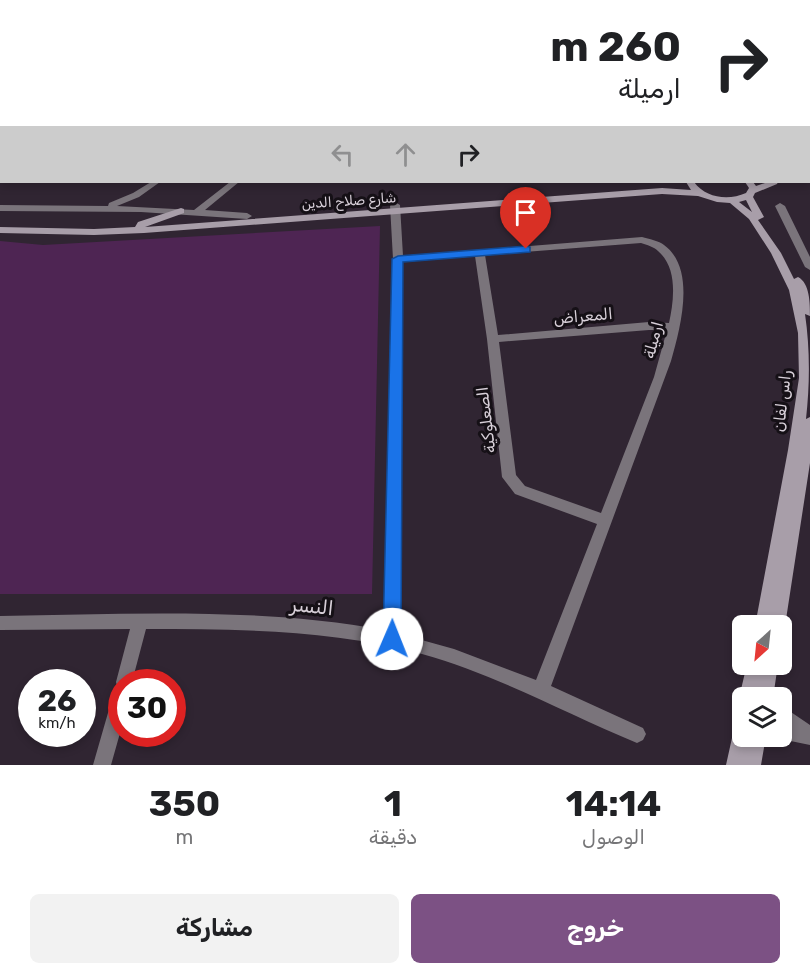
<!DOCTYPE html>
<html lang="ar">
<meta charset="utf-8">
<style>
:root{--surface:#fff;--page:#f2f2f2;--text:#202124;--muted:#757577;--accent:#7c5184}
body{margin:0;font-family:Rubik,Vazirmatn,sans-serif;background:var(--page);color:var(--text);direction:rtl;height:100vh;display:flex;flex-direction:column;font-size:22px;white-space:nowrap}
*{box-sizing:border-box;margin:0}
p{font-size:20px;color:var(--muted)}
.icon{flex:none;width:33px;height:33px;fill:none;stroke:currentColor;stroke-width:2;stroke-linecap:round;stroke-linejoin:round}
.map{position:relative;height:765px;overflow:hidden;direction:ltr}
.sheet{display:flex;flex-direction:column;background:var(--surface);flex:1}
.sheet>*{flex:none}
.top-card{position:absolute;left:0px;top:0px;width:810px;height:183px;box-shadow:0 3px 9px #0003;direction:rtl;background:#fff;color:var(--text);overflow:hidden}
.needle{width:39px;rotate:207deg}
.controls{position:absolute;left:732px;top:615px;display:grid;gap:12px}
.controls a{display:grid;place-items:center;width:60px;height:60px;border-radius:9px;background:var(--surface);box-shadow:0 3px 9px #0003;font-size:30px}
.speed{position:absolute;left:18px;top:669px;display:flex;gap:12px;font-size:30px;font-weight:700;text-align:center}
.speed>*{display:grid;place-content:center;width:78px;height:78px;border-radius:50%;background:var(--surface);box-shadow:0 3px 9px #0003;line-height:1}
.speed small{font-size:15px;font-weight:400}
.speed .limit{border:9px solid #d22;background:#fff;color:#111}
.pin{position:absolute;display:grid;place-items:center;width:51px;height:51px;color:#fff;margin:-62px -26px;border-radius:50% 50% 50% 0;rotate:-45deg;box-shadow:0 0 6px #0007}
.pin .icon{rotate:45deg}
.me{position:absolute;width:66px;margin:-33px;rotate:1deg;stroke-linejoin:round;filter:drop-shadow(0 0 4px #0008)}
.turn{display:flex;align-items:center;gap:21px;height:126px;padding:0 30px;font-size:27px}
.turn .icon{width:78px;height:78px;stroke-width:2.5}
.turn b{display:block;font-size:42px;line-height:51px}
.lanes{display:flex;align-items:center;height:57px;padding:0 30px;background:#0003;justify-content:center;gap:30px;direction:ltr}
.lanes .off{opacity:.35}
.eta{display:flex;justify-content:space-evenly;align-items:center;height:102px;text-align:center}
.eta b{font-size:36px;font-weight:700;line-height:42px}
.primary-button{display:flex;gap:12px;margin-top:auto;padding:12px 30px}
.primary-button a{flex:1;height:69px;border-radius:9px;background:var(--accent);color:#fff;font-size:24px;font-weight:700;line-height:69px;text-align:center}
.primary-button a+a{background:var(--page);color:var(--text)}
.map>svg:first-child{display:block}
.green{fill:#4e2553}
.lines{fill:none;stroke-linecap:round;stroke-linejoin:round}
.street{fill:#7a747b;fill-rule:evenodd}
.secondary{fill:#a89ea9;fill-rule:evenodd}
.route{fill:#1a73e8;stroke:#114b97;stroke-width:1.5}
.labels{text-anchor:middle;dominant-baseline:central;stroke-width:6;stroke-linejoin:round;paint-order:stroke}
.far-street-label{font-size:14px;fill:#d7cfd8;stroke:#151016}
.street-label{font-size:16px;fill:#d7cfd8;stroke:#151016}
.near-street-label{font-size:20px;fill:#d7cfd8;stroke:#151016}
</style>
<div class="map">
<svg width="810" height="765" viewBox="0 0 810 765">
<rect width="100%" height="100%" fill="#302532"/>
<path class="green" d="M380,226L372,594H0V241L43,245Z"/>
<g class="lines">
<path class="street" d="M70,0H77L68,2Z
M152,0H160L150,2Z
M230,0L243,2H232Z
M320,0H326L318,2Z
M358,0H365L356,2Z
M422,0H428L420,2Z
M474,0H480L472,2Z
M0,17H2V21H0Z
M0,70H2L0,75Z
M0,126H2V130H0Z
M0,150H2V156H0Z
M151,182H160L139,197L117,206L194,210L230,182H239L205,210L247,213L252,216L247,219L141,212L0,211V205L108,206L109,203L133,193Z
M395,202L400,205L403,256L642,237C649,239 659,241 664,245C697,269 680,329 671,361L551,686L643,728L646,734L643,740L637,743C565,713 497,675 422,654C332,630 239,629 146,629L132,682H122V726L111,765H93L114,692L117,686L116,682L130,629L0,630V616C125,614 261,607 384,630L393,259L390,205ZM641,243C647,245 654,247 658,251C678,268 674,300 669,323L649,322L498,335L485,255ZM475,256L487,339L502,477L515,494L597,524L536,680L454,649L400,634L403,262ZM649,330H667L654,377L601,513L525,486L516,475L499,342Z
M780,203L785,206L810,257V270L805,267L775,206Z
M782,706L810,725V745L776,738L775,736H782Z"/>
<path class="secondary" d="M808,171H810V177H808Z
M686,182H694C706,198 728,201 746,193L749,188L745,182H753L756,186L768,182H778L777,184L755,193L753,197L764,217L758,220L781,253L794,279L798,277C810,283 810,304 810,316L805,314C810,348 810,383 806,419L810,417V463L785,626L782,632V626H755L788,450L799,378L798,333L789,290L771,253L749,219L730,203L717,202L698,196L662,194L144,233L94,235L0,233V227L94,229L135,227L138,222L181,208L184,209V213L145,227L662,188L691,190ZM746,200L752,212L739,202Z
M747,664H778L773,698H742V704L739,698Z
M742,717V736H766L761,765H726L736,720Z"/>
</g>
<path class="route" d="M526,246L530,247V252L403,262L401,639L398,645L392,648L385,645L383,639L392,259L398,256Z"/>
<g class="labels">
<g class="far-street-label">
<text transform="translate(349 201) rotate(-4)">شارع صلاح الدين</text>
</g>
<g class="street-label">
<text transform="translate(583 316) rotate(-5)">المعراض</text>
<text transform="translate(653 340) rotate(-75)">ارميلة</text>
<text transform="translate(782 401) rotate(-83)">راس لفان</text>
<text transform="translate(486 420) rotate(-97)">الصعلوكية</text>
</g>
<g class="near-street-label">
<text transform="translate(312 606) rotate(6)">النسر</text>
</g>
</g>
</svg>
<div class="controls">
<a><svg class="needle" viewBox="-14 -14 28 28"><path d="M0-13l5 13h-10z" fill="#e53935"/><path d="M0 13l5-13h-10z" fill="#757577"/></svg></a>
<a><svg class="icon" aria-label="layers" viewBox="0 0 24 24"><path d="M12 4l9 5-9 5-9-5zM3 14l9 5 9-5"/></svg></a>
</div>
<div class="speed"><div>26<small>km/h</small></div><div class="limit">30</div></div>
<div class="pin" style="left:526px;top:249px;background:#d93025"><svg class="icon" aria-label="arrive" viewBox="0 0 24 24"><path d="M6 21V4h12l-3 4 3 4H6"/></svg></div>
<svg class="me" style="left:392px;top:639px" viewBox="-20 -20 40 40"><circle r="19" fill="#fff"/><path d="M0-13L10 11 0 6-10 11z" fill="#1a73e8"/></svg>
<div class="top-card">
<div class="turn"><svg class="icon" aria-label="right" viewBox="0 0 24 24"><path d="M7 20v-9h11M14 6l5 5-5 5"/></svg><div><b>260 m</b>ارميلة</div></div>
<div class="lanes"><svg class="icon off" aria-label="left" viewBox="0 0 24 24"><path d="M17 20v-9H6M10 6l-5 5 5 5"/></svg><svg class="icon off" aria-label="ahead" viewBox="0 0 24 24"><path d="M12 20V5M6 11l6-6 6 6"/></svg><svg class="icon" aria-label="right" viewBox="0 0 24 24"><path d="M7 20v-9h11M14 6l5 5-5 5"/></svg></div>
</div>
</div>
<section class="sheet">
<div class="eta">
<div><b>14:14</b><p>الوصول</p></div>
<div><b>1</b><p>دقيقة</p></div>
<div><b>350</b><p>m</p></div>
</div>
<div class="primary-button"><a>خروج</a><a>مشاركة</a></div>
</section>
